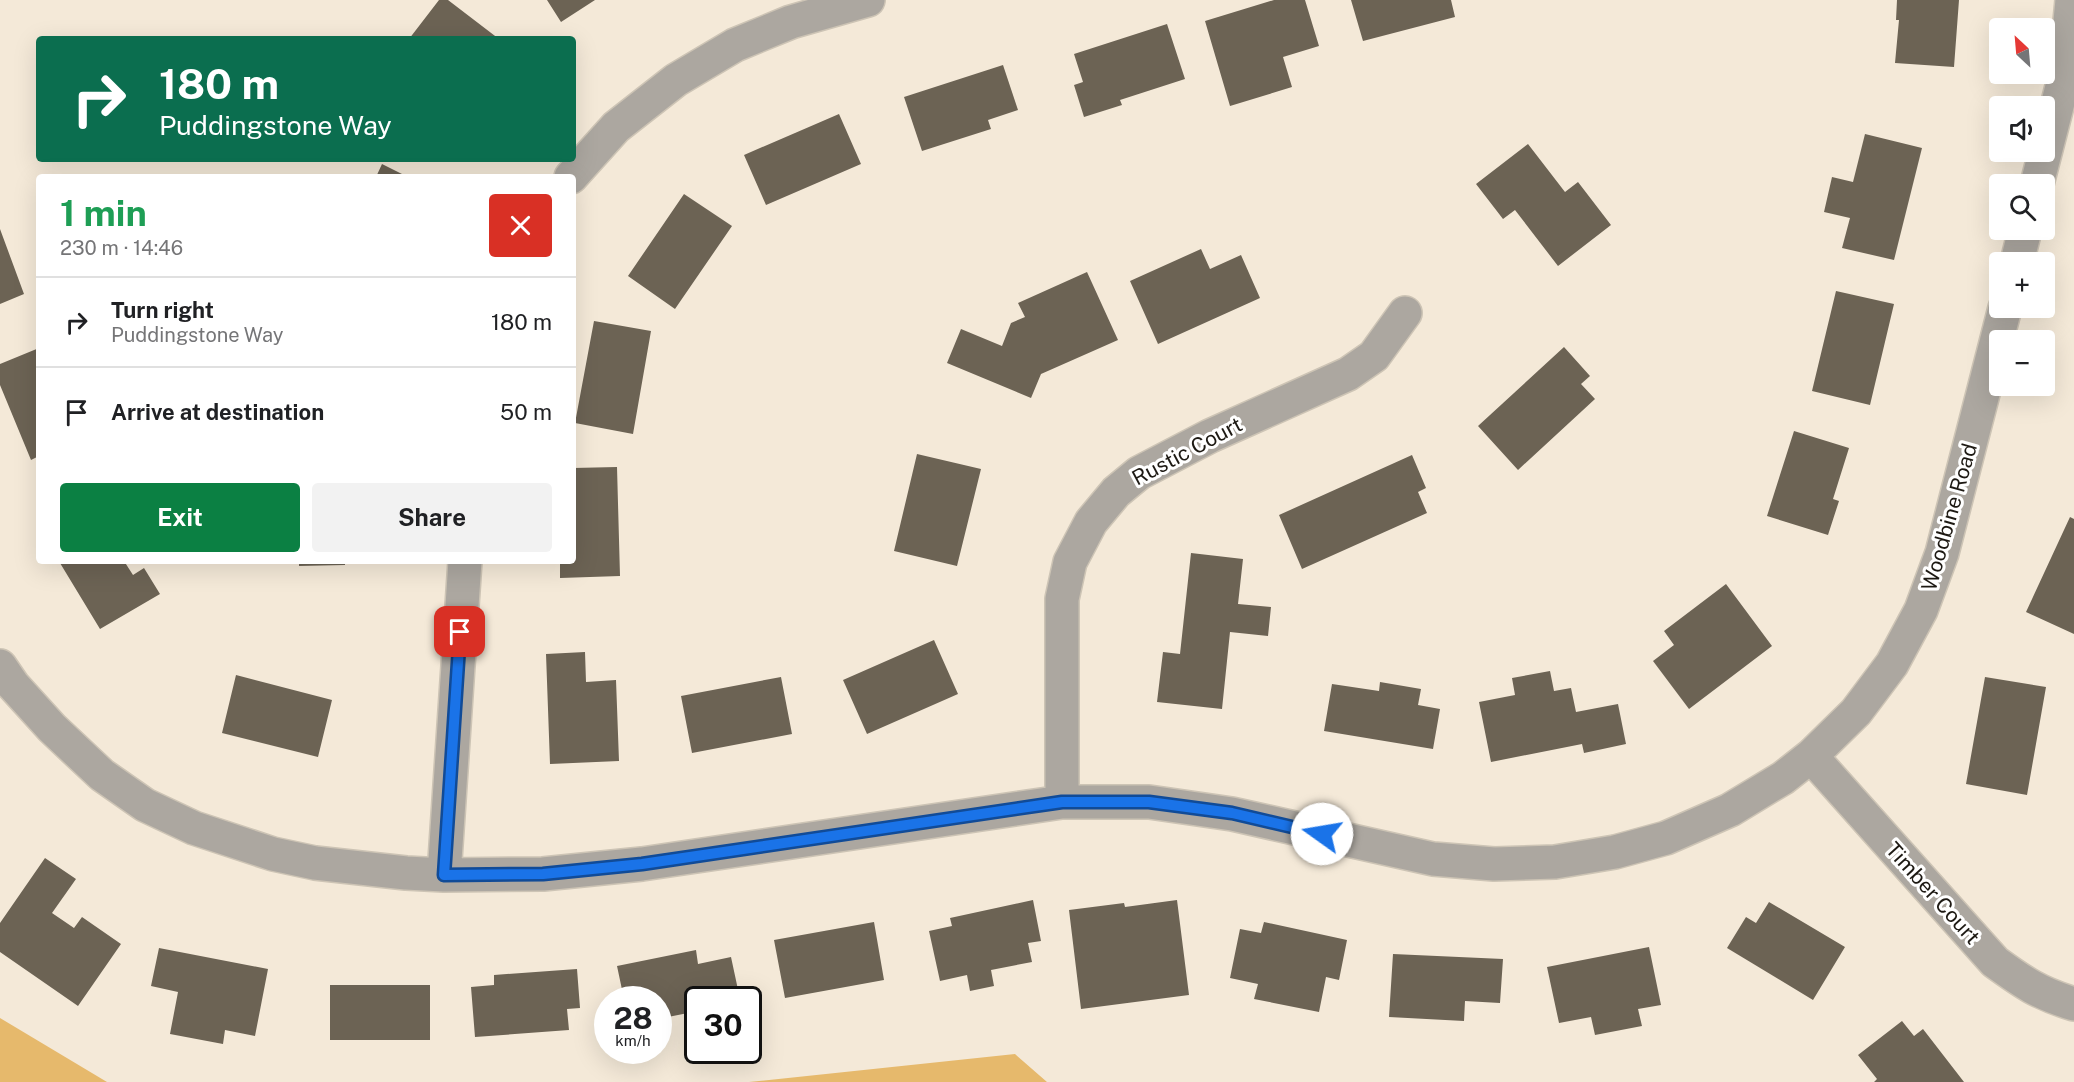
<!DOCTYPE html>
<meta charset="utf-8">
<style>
:root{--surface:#fff;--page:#f2f2f2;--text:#202124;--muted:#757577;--line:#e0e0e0;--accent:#0b8043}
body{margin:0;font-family:"Public Sans",sans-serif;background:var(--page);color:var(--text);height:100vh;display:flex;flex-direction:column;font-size:22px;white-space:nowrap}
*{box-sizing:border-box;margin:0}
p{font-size:20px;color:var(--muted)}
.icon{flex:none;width:33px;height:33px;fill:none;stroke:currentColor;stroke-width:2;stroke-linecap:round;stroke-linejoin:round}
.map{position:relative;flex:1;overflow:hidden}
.sheet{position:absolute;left:36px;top:174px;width:540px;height:390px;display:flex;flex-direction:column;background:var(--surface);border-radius:6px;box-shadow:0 6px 24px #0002}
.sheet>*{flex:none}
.top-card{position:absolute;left:36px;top:36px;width:540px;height:126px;border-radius:6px;box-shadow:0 6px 24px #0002;background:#0b6e4f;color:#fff;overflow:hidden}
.needle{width:39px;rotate:334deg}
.fabs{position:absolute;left:1989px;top:18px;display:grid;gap:12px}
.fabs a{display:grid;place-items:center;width:66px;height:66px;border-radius:6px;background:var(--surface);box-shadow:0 6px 24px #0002;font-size:30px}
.speed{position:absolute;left:594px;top:986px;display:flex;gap:12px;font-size:30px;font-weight:700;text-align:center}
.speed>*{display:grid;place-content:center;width:78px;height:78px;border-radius:50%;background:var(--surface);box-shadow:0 6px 24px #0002;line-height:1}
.speed small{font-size:15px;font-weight:400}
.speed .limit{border:3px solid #111;border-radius:9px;background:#fff;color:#111}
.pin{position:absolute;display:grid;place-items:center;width:51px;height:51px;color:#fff;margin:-26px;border-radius:12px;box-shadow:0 3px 9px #0006}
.me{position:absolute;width:66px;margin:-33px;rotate:283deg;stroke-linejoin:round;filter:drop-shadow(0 0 4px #0008)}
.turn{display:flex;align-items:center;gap:21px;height:126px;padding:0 24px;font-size:27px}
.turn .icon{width:78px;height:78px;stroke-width:2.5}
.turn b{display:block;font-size:42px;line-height:51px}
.round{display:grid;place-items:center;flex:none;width:63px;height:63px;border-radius:6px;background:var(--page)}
.overview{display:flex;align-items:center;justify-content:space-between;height:102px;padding:0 24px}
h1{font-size:36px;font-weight:700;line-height:45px;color:#1e9e55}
.cta{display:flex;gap:12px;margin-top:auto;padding:12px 24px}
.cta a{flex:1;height:69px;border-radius:6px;background:var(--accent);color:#fff;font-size:24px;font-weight:700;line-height:69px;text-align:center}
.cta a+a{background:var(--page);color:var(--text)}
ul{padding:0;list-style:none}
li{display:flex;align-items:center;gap:18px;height:90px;padding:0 24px;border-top:2px solid var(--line)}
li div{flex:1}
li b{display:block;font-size:22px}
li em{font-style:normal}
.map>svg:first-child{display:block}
.green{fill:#e6b96c}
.building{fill:#6c6354}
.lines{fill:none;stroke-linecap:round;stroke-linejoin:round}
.street-casing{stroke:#cdc4b5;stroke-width:36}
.street{stroke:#aca7a0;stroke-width:33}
.route-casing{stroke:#114b97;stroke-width:15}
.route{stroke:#1a73e8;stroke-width:10}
.labels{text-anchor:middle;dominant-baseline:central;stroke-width:6;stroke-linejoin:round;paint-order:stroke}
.street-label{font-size:21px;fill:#1d1913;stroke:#fff}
</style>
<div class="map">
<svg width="2074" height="1082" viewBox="0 0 2074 1082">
<rect width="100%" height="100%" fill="#f4e9d8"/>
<path class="green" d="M0,1018L107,1082H0Z
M1015,1054L1047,1082H749Z"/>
<path class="building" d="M439,0H448L499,39H409Z
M547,0H595L561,22Z
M1274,0H1305L1319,46L1283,57L1292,87L1230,106L1205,21Z
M1351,0H1451L1455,17L1363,41Z
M1897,0H1959L1954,67L1895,63L1899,20H1896Z
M1167,24L1185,79L1120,100L1122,105L1084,117L1074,85L1083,82L1074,54Z
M1003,65L1018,110L988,120L991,129L922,151L904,97Z
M839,114L861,164L766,205L744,155Z
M1865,134L1922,148L1894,260L1842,248L1850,218L1824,212L1832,177L1853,182Z
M1528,144L1565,192L1578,182L1611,225L1558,266L1515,210L1503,219L1476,184Z
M382,164L408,177H376Z
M684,194L732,226L675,309L628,276Z
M0,229L24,294L0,304Z
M1201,249L1210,269L1241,255L1260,298L1158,344L1130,281Z
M1087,272L1118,340L1041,374L1031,398L947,363L961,329L1002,346L1011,323L1025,317L1018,303Z
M1836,291L1894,304L1870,405L1812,391Z
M594,321L651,331L633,434L575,423Z
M1564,347L1590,376L1581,384L1595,399L1518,470L1478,426Z
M39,348V456L31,460L0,385V364Z
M1794,431L1849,448L1833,499L1839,501L1828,535L1767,516Z
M917,454L981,469L957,566L894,551Z
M1412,455L1426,488L1418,492L1427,513L1302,569L1279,515Z
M617,467L620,576L560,578V561H573V468Z
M2070,517L2074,519V634L2026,612Z
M1191,553L1243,559L1238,604L1271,607L1268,636L1230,632L1222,709L1157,702L1163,652L1180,654Z
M64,561H124L133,575L144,568L160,594L100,629L60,563Z
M299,561H345V565L299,566Z
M1726,584L1772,646L1689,709L1653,661L1674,645L1664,631Z
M934,640L958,694L867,734L843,680Z
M585,652L586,682L616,680L619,761L550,764L546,654Z
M1550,671L1554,691L1571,688L1576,712L1618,704L1626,744L1584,753L1582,744L1491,762L1479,702L1515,695L1512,678Z
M236,675L332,700L318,757L222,733Z
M781,677L792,734L692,753L681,696Z
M1985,677L2046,687L2027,795L1966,784Z
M1380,682L1421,689L1418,705L1440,709L1433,749L1324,731L1332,684L1379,691Z
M45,858L76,879L52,913L74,928L82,917L121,944L78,1006L0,952V923Z
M1033,900L1041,941L1028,943L1032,962L991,970L994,986L970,991L967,975L940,981L929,931L952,926L950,918Z
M1177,900L1189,995L1081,1009L1069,910L1124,903L1125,907Z
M1769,902L1845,947L1813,1000L1727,948L1746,917L1756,923Z
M874,922L884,980L785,998L774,940Z
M1264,922L1347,940L1339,980L1326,977L1319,1012L1254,999L1258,984L1230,978L1240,929L1261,933Z
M1649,947L1661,1005L1638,1009L1642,1026L1595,1035L1591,1017L1559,1023L1547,967Z
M159,948L268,969L255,1036L225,1030L223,1044L170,1034L178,992L151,986Z
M696,950L698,964L731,957L740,999H698V1011L658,1019V999H624L617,966Z
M1393,954L1503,959L1500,1003L1465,1001L1464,1021L1389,1017Z
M577,969L580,1008L567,1009L569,1030L475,1037L471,987L494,985V975Z
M330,985H430V1040H330Z
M1902,1021L1914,1036L1923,1029L1964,1082H1874L1877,1079L1858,1055Z"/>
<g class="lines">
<defs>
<path id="street" d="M571,177L616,127L676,80L735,45L791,22L868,0
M2037,184L2065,75L2072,0
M2017,262L2025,230
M0,666L13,685L52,728L102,775L145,805L194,828L273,854L315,863L406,873L444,875L543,874L642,864L1062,802H1149L1232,814L1433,859L1494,864L1555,862L1615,852L1666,838L1730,810L1783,778L1811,756L1856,712L1892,664L1921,610L1942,553L2005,308
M1811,756L1995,962C2024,983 2038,993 2074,1004
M1062,802V599L1070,562L1091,522L1116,492L1139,473L1210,436L1348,374L1374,356L1405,313
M444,875L465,561"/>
</defs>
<use href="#street" class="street-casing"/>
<use href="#street" class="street"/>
</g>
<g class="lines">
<defs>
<path id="route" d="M460,632L444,875L543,874L642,864L1062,802H1149L1232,813L1322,834"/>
</defs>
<use href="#route" class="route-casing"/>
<use href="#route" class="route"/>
</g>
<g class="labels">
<g class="street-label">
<text transform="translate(1187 451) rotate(-28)">Rustic Court</text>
<text transform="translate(1949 517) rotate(-74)">Woodbine Road</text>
<text transform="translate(1933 893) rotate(48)">Timber Court</text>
</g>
</g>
</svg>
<div class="fabs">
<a><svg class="needle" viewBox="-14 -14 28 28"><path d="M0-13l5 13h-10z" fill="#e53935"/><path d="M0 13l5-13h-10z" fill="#757577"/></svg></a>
<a><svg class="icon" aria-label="sound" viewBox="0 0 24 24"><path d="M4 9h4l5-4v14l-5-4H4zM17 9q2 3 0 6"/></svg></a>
<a><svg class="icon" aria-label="search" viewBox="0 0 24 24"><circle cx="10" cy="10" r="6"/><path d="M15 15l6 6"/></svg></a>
<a>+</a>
<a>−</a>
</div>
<div class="speed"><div>28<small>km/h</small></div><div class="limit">30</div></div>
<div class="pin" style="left:460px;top:632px;background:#d93025"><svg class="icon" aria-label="arrive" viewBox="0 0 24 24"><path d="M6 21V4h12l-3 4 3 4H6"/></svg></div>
<svg class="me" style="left:1322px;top:834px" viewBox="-20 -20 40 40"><circle r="19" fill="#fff"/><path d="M0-13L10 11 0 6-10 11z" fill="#1a73e8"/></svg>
<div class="top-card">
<div class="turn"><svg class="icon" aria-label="right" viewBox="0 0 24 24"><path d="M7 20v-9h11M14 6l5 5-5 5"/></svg><div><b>180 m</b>Puddingstone Way</div></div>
</div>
<section class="sheet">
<div class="overview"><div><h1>1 min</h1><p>230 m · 14:46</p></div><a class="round" style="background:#d93025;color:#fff"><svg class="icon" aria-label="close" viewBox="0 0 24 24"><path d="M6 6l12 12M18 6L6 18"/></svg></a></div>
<ul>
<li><svg class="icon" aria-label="right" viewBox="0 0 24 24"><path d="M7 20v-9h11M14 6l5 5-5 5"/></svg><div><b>Turn right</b><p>Puddingstone Way</p></div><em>180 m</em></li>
<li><svg class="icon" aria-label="arrive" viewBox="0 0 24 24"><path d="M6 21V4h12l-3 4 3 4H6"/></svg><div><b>Arrive at destination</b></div><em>50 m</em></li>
</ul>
<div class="cta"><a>Exit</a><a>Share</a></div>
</section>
</div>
